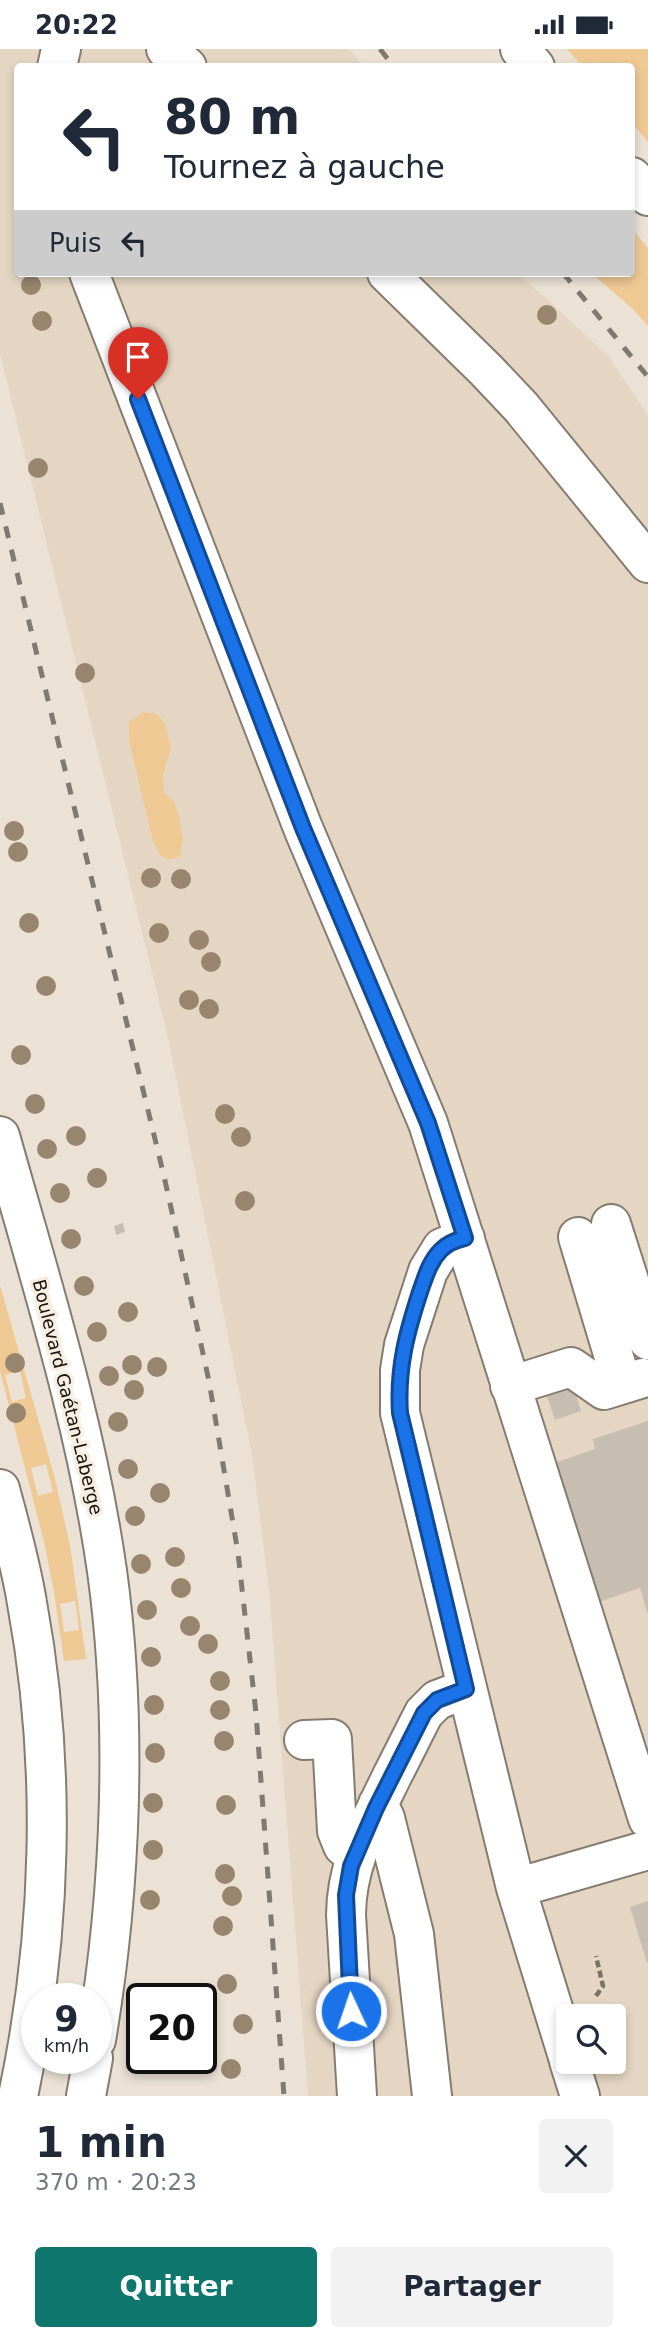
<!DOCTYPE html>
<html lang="fr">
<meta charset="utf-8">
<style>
:root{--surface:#fff;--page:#f2f2f3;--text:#1f2937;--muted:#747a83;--accent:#0f766e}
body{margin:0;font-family:"DejaVu Sans",sans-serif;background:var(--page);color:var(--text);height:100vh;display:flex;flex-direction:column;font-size:26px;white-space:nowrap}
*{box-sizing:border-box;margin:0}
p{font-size:23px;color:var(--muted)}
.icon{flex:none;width:38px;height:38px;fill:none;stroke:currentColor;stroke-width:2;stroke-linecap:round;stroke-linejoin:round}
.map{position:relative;height:2047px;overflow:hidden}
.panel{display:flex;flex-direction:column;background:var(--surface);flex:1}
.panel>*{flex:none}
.guide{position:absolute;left:14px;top:14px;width:621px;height:214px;border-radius:7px;box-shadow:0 4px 10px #0003;background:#fff;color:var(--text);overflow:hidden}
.buttons{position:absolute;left:556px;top:1955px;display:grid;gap:14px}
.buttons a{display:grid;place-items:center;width:70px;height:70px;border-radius:7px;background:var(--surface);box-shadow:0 4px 10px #0003;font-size:35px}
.speed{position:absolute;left:21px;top:1934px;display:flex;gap:14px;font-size:35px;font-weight:700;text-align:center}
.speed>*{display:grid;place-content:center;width:91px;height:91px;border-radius:50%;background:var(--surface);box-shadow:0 4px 10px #0003;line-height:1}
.speed small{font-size:18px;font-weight:400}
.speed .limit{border:4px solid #111;border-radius:10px;background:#fff;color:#111}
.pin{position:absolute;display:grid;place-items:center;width:60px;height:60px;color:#fff;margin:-72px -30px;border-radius:50% 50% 50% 0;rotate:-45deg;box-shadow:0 0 7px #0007}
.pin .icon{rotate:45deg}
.me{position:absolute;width:77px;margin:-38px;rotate:357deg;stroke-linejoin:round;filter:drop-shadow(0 0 5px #0008)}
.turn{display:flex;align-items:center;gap:24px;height:147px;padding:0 35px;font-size:32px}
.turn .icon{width:91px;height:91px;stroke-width:2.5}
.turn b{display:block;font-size:49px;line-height:60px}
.then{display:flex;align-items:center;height:66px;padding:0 35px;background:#0003;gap:14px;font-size:26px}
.round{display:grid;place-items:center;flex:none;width:74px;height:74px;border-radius:7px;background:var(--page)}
.overview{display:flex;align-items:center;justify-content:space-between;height:119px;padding:0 35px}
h1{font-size:42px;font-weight:800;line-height:52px}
.button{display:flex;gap:14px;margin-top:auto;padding:14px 35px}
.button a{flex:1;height:80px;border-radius:7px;background:var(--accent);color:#fff;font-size:28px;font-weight:800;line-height:80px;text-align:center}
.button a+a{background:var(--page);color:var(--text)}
.status{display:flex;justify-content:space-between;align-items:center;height:49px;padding:0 35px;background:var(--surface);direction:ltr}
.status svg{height:19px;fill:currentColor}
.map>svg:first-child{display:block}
.built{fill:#e5d6c3;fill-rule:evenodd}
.green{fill:#eec994;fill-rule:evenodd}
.building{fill:#c7beb1}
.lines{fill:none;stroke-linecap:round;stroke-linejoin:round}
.minor-casing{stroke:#857c71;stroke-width:42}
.major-casing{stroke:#857c71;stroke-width:42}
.path{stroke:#78726a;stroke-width:4.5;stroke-dasharray:7 3.5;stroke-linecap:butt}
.minor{stroke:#fff;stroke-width:38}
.major{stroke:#fff;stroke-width:38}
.rail{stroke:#7f7970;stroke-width:5;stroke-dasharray:12 12;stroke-linecap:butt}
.tree{fill:#97866d}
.route-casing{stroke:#114b97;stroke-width:18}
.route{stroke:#1a73e8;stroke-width:12}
.labels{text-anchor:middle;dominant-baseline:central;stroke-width:7;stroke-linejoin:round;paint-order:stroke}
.street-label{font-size:18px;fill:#16120e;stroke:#f8efe2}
</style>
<div class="status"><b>20:22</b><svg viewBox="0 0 49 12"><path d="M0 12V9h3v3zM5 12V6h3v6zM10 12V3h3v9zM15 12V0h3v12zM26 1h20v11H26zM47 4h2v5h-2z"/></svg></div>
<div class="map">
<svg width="648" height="2047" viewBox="0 0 648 2047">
<rect width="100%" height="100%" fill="#ebe2d5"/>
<path class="built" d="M0,0H349L364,17L18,18V224H515L545,248L609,308L648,366V2047H308L269,1540L252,1406L168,989L0,305ZM569,1967H614V2012H569Z"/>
<path class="green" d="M567,0H648V93L632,74V18L582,17Z
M632,180L648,199V277L633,260L591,224H632Z
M143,663L157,665L165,675L171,699L163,726L164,743L175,754L179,768L183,789L180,807L169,811L160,806L153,792L129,692V673Z
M0,1236L54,1426L70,1496L86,1610L64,1612L54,1543L44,1493L0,1322ZM20,1322L26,1349L12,1353L5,1326ZM46,1415L53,1443L38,1447L31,1419ZM75,1552L79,1581L64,1583L60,1555Z"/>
<path class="building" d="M123,1174L125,1183L116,1186L114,1177Z
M574,1339L581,1362L555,1371L547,1347Z
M648,1372V1563H647L640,1539L599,1553L554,1414L595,1400L593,1390Z
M648,1852V1913L647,1914L630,1858Z"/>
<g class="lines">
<defs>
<path id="minor" d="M166,0L187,18
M520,0L535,18
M57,18L61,0
M632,128L648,147
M89,224L303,779L428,1074L648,1770
M387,224L486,321L521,358L648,514
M611,1175L648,1291
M578,1188L622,1335
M465,1189L442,1199L428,1222L404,1296L400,1321V1364L516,1839L648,1801
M510,1337L571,1318L604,1341L643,1329
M304,1691L332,1690L337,1782L343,1797L355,1806
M378,1755L385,1769L414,1885L432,2047
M516,1839L569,2011
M569,2012L580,2047
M357,2047L346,1866C346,1815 370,1773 392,1727C403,1706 413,1685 424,1664L437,1651L466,1640"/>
<path id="major" d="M0,1087C40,1230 86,1374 107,1522C128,1673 121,1842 96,1991
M0,1440C10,1478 21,1516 27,1554C57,1716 52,1886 18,2047
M86,2047L93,2009"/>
</defs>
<use href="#minor" class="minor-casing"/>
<use href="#major" class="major-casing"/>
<path class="path" d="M596,1947L603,1937L596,1907"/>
<use href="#minor" class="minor"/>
<use href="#major" class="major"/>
<path class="rail" d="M380,0L394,18
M563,224L648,328
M0,454L164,1127L209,1332L238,1504L256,1664L284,2047"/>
</g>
<g class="tree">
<circle cx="31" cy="236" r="10"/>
<circle cx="547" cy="266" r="10"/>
<circle cx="42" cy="272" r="10"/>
<circle cx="38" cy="419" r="10"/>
<circle cx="85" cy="624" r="10"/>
<circle cx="14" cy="782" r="10"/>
<circle cx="18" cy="803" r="10"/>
<circle cx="151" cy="829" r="10"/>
<circle cx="181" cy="830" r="10"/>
<circle cx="29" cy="874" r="10"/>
<circle cx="159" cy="884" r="10"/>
<circle cx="199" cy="891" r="10"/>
<circle cx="211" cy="913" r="10"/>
<circle cx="46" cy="937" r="10"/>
<circle cx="189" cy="951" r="10"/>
<circle cx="209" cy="960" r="10"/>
<circle cx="21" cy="1006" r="10"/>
<circle cx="35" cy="1055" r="10"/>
<circle cx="225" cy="1065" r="10"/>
<circle cx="76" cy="1087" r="10"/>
<circle cx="241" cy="1088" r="10"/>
<circle cx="47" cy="1100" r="10"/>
<circle cx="97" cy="1129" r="10"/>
<circle cx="60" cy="1144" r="10"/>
<circle cx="245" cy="1152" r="10"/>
<circle cx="71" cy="1190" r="10"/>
<circle cx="84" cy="1237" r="10"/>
<circle cx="128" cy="1263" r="10"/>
<circle cx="97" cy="1283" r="10"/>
<circle cx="15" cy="1314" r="10"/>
<circle cx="132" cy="1316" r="10"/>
<circle cx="157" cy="1318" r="10"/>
<circle cx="109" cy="1327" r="10"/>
<circle cx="134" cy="1341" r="10"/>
<circle cx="16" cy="1364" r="10"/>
<circle cx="118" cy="1373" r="10"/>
<circle cx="128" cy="1420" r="10"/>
<circle cx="160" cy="1444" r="10"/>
<circle cx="135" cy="1467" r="10"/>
<circle cx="175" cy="1508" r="10"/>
<circle cx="141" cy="1515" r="10"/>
<circle cx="181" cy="1539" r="10"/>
<circle cx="147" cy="1561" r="10"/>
<circle cx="190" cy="1577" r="10"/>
<circle cx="208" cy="1595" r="10"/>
<circle cx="151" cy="1608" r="10"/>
<circle cx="220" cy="1632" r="10"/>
<circle cx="154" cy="1656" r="10"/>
<circle cx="220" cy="1661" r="10"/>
<circle cx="224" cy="1692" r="10"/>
<circle cx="155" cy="1704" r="10"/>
<circle cx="153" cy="1754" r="10"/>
<circle cx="226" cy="1756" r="10"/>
<circle cx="153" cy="1801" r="10"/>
<circle cx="225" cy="1825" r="10"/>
<circle cx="232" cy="1847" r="10"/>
<circle cx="150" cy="1851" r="10"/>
<circle cx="223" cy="1877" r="10"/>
<circle cx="227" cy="1935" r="10"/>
<circle cx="243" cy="1975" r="10"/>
<circle cx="231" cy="2020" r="10"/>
</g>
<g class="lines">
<defs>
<path id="route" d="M138,350L303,779L428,1074L465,1189C456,1191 448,1194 441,1201C430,1212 426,1226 421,1240C407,1282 397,1319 400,1364L466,1640L437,1651L424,1664L376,1759L351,1817L346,1846L351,1962"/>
</defs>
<use href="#route" class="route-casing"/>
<use href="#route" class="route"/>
</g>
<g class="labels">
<g class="street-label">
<text transform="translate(68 1348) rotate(76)">Boulevard Gaétan-Laberge</text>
</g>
</g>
</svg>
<div class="buttons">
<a><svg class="icon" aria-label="search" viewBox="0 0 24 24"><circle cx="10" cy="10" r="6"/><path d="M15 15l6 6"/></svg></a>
</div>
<div class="speed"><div>9<small>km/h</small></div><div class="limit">20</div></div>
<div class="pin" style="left:138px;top:350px;background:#d93025"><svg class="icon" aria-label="arrive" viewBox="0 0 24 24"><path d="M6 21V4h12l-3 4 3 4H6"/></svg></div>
<svg class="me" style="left:351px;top:1962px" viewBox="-20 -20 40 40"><circle r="17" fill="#1a73e8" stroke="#fff" stroke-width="3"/><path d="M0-11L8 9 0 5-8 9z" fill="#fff"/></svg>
<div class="guide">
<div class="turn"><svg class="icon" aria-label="left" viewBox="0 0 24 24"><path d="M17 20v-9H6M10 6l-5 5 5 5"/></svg><div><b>80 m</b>Tournez à gauche</div></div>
<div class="then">Puis<svg class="icon" aria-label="left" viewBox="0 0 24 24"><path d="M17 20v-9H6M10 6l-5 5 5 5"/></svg></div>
</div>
</div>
<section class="panel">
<div class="overview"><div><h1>1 min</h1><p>370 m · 20:23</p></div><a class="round"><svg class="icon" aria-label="close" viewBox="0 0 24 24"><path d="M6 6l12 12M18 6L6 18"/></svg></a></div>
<div class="button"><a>Quitter</a><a>Partager</a></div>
</section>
